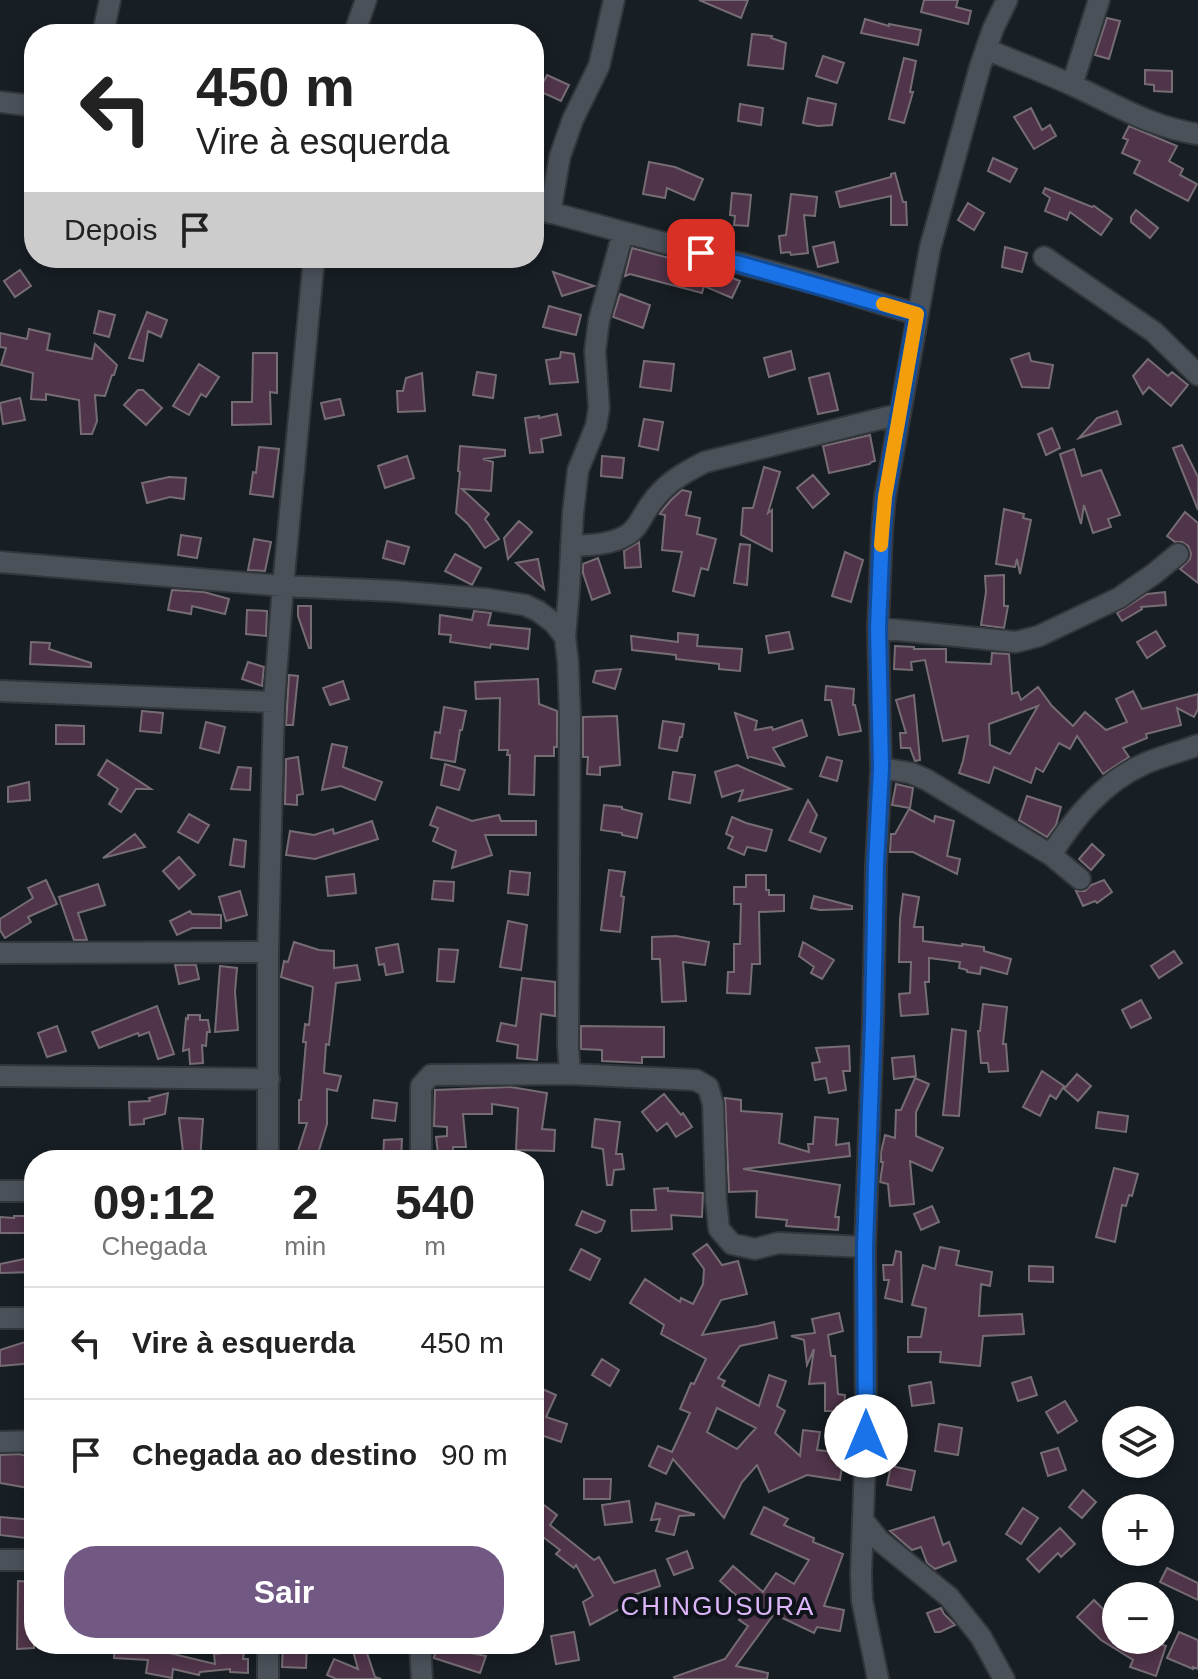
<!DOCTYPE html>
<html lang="pt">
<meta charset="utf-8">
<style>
:root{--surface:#fff;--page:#f2f2f2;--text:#222;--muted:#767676;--line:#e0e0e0;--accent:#725984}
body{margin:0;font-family:Arial,sans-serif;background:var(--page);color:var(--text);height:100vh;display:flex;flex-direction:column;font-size:30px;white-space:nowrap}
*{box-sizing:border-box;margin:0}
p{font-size:26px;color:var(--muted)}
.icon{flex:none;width:44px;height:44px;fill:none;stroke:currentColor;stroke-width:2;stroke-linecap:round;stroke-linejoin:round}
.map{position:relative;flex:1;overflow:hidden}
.side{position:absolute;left:24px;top:1150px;width:520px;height:504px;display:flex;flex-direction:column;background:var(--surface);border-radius:32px;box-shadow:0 4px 12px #0003}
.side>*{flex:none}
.hud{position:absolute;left:24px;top:24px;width:520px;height:244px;border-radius:32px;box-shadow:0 4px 12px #0003;background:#fff;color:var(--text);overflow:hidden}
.tools{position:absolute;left:1102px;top:1406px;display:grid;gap:16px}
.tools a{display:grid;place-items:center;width:72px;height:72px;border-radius:50%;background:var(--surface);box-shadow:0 4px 12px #0003;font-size:40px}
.pin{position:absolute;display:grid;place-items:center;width:68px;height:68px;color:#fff;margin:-34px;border-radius:16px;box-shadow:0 4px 12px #0006}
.me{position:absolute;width:88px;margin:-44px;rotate:0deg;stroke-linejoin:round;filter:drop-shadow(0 0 6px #0008)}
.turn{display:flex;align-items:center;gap:28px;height:168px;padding:0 40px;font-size:36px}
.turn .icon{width:104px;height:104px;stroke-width:2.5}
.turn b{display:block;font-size:56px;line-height:68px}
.then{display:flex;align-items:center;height:76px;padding:0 40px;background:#0003;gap:16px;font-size:30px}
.eta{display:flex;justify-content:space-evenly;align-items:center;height:136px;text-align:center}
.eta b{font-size:48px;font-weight:600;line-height:56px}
.button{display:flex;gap:16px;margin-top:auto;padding:16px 40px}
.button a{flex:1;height:92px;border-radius:32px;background:var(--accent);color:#fff;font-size:32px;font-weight:600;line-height:92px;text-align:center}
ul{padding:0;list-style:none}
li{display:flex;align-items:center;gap:24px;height:112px;padding:0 40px;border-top:2px solid var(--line)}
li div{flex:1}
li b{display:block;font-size:30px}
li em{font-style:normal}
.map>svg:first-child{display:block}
.building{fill:#503449;stroke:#766d74;stroke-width:2;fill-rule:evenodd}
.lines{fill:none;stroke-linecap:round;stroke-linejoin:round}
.minor-casing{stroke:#33373c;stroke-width:24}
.minor{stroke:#4a5159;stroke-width:20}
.route-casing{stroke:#114b97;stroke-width:20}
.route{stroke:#1a73e8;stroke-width:14}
.slow{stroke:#f59e0b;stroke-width:14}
.labels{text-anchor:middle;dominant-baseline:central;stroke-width:8;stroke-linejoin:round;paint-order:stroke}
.neighbourhood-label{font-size:26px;letter-spacing:2px;fill:#dcb6f9;stroke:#0e141a}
</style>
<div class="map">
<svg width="1198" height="1679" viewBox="0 0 1198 1679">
<rect width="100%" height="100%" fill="#171e24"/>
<path class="building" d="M699,0H748L741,18Z
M924,0H958L956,7L971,11L968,24L921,12Z
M1107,18L1120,21L1109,59L1095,55Z
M865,19L889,26V24L921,30L918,45L861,33Z
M752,34L772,36L771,38L786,43L783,69L748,65Z
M823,56L844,63L837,83L816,76Z
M904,58L916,61L910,92H913L904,123L889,119Z
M1145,70L1172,71V92L1154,91V85L1145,84Z
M547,75L569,85L561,101L539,91Z
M808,98L836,104L832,125L818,126L803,123Z
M740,104L763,108L761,125L738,121Z
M1031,108L1042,130L1050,125L1056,136L1034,149L1014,117Z
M1129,126L1177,146L1169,161L1183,169L1180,175L1197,184L1188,201L1134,173L1140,161L1122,153L1128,140L1123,138Z
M993,158L1017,169L1010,182L988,171Z
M649,162L675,167L703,179L694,200L667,188L665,198L643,194Z
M895,173L903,202H906L907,225H891V196L840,207L836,192L891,177V174Z
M1045,188L1092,207L1094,206L1112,219L1101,235L1070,212L1067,220L1045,211L1050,198L1043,193Z
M732,193L751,195L748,226L734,225L735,216L730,215Z
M791,194L817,197L815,216L804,215L808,253L791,255L790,252L781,253L779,236L786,235Z
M968,203L984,213L974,230L958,220Z
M1136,210L1158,228L1150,238L1131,222V217Z
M834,242L838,262L818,267L813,247Z
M1005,247L1027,253L1022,272L1002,267Z
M632,248L669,258L668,263L715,278L718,272L740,281L732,298L704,286L702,293L630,274L625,276Z
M20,270L31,286L15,297L4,281Z
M553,272L594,286L562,296Z
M620,294L650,305L643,328L613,317Z
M549,306L581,315L576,335L543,327Z
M99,311L115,315L109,337L94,333Z
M147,312L167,320L161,337L148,331L143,361L129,358Z
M29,329L50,334L47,350L92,359L95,344L117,365L114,375H112L105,396L95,395L97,421L92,434H81L79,400L46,394V400L31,399L33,373L1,365L6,348L0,347V333L27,339Z
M791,351L795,369L769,377L764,358Z
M561,352L574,354L578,382L550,384L546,360L560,358Z
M253,353H277V393L270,392L271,424L232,425V402H252Z
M1029,353L1031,361L1053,365L1049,388L1022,387L1011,359Z
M1148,359L1168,376L1172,372L1188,385L1171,406L1149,387L1143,394L1133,376Z
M644,361L674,364L671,391L640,387Z
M199,364L219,377L206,397L201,394L189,415L173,406Z
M477,372L496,375L493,398L473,395Z
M422,373L425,411L398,412L397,391H403L406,378Z
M829,373L838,410L818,414L809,378Z
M138,390H143L162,408L146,425L124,405Z
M20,398L25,420L3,424L0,403Z
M340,399L344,415L325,419L321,403Z
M1117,411L1121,424L1079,438L1097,418Z
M557,414L561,435L541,439L543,452L530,453L525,418L539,416V418Z
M644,419L663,422L658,450L639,446Z
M1052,428L1060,448L1046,455L1038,434Z
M870,435L875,461L871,462L870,464L829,473L823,446Z
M1182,445L1198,477V510L1173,448Z
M460,446L505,450V456L483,459L493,462L491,491L462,489L489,514L485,519L499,539L485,548L468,524L456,513L460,472L458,471Z
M259,447L279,449L273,497L250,494L253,472L256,473Z
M1074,449L1082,476L1101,470L1120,515L1108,519L1111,527L1093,533L1084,505L1081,524L1060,454Z
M407,456L414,478L385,488L378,466Z
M602,456L624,458L622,478L601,476Z
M764,467L780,472L768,513L772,510V551L741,535L743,508H753Z
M813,475L829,494L813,508L797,488Z
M169,477L186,478L184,499L170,497L147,503L142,483Z
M682,490L691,492L686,515L700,518L697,534L716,539L708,570L701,568L694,596L673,591L682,552L662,550L665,515L660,514L661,512L671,500Z
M1004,509L1024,514L1023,518L1031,520L1020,574L1017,559L1015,567L996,564Z
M1185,512L1198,523V583L1180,569L1190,559L1191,553L1188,546L1182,542H1175L1167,536Z
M519,521L532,532L508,559L504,538Z
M181,535L201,538L197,558L178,555Z
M254,539L271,542L265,571L248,570Z
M387,541L409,547L404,564L383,558Z
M639,542L641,567L625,568L624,551Z
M740,544L750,545L747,585L734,583Z
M845,552L863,560L851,602L832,596Z
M455,554L481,568L472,585L445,571Z
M598,558L610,593L592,600L583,573V564Z
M538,559L544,589L516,563Z
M1004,575V606H1008L1004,628L981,625L986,592L985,576Z
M172,590L204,592L229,599L225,614L192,606L191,614L168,610Z
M1165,592L1166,605L1141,607L1142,609L1122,621L1117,613L1147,594Z
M298,606H311V648H309L298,616Z
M247,610L267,611L266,636L246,634Z
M474,611L491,613L488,625L530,629L528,649L491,644L490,648L450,642L451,635L439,634L440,615L472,620Z
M1156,631L1165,646L1147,658L1137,642Z
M789,632L793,649L769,653L766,636Z
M678,633L698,635L697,646L742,649L740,671L719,669V664L676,659V655L632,650L631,636L678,642Z
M31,642L50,643L49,649L91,663V667L30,664Z
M895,646L914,647V649H946V662L991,664L992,653L1009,654L1012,694L1018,692L1021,700L1038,687L1052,706L1073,726L1085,712L1106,730L1127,722L1116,699L1133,691L1142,709L1198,694V709L1194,717L1177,708L1181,725L1146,734L1147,738L1123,748L1129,757L1103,774L1077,736L1070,749L1059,743L1043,772L1036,768L1031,783L994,767L989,783L959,773L963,761L968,736L943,741L925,660L911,662L912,670L894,669ZM1038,706L1010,754L990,745L989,724Z
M248,662L264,667L262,686L242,679Z
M621,669L615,689L593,682L596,671Z
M289,675L298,676L293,725H286Z
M538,679L539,704L557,711V747H554V756H535L534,795L509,794L510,755H507L508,750H499L500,698L476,699L475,682Z
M343,681L349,699L330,705L323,688Z
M826,686L854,689L853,705H855L861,731L839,735L831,700H825Z
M914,695L920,760L915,761L910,748H901L900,733H906L896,700Z
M444,707L466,711L462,730H460L455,762L431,758L435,732L440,733Z
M142,711L163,713L161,733L140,731Z
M735,713L757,721L755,730L772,727L773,730L802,720L807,736L773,748L784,766L748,756V759Z
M617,716L620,765L600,767V775L587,774L588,757H583V717Z
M663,721L684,724L682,737H680L677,751L659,748Z
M206,722L225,727L219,753L200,748Z
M56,725L84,726V744H56Z
M332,744L347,747L343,767L382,782L375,800L341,786L322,790Z
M298,757L303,794L297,795V805L285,804L286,759Z
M827,757L842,761L837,781L820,776Z
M107,760L151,789H136L121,812L109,804L118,789L98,775Z
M445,764L465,770L459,790L441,785Z
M737,765L791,789L739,801L743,790L722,797L715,772Z
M238,767L251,768L250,790L231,789Z
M673,772L695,775L690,803L669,799Z
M29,782L30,800L8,802V787Z
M896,784L913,788L910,808L892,805Z
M1027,796L1061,807L1056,825L1047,837L1019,820Z
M808,800L817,815L810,832L826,838L820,852L789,840Z
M604,805L622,807V809L642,814L637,838L622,835V833L601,830Z
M437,807L472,821L499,815L501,821H536V835H485L492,855L452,868L456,851L433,841L438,828L430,825Z
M909,809L934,822L935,816L954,821L947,856L960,859L957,874L913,852H890L891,834H895Z
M189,814L209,825L198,843L178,832Z
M732,817L746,823L772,830L766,851L747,847L744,855L728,848L733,837L726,834Z
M372,821L378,839L315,859L286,855L290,831L314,835L333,829L334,834Z
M135,834L145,847L103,858Z
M234,839L246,841L244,867L230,865Z
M1092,844L1104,855L1091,870L1079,859Z
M179,857L195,875L179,889L163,871Z
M609,870L625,872L621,896L624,897L620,932L601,930Z
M510,871L530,873L528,895L508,893Z
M354,874L356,893L328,896L326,877Z
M746,875H766V890H769V895H784V911L759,912L760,964H752L750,994L727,993L728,972H734V944H740L741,904H734V887H746Z
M46,880L57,904L28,917L31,922L5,938L0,930V919L33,898L28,888Z
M1104,880L1112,892L1097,903L1095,901L1083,906L1076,891H1085L1091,885Z
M434,881L454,882L453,901L432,899Z
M98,884L105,905L78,913L87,940H74L59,897Z
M240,891L247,915L226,921L219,897Z
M903,894L919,897L914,927H923V941L962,946V944L984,947V951L1011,959L1007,974L981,967L980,974L967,972V970L959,968L960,962L929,958V982H925L928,1014L901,1016L899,994L910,993L911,962H899L900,919Z
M814,896L852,906V909L820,910L811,908Z
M190,911L192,914L221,915V928H192L177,935L170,921Z
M508,921L527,925L521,970L500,967Z
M676,936L709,942L705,965L683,962L686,1001L662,1002L660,959H652V937Z
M294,942L319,950L334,951V968L357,965L360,980L336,983L329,1045L326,1044L324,1073L341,1076L337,1091L327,1089V1124L317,1157L298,1151L307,1123H299V1100H301L306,1042H303L305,1024L309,1025L313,987L281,977L284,961L288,962Z
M803,942L834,960L822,979L811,973L814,967L799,956Z
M398,944L403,972L386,975L384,964L379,965L376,948Z
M439,949L458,950L454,982L437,981Z
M1174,951L1182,963L1159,978L1151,966Z
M175,965H196L199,979L179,984Z
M220,966L237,968L235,992L238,1030L215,1032Z
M522,978L555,982V1016L541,1014L537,1060L517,1058L518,1045L497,1041L501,1023L516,1026Z
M1141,1000L1151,1018L1131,1028L1122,1010Z
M983,1004L1007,1007L1003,1044H1006L1008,1071L989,1072L988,1063H981L978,1031H980Z
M157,1006L174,1054L158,1059L149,1032L139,1036L138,1033L99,1048L92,1032Z
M188,1015H200V1020H208L210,1032H207L206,1046L202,1045L203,1063L190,1064L189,1049L183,1051L186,1018L188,1019Z
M57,1026L66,1051L47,1057L38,1033Z
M581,1026L664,1027V1057H642V1063L602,1061V1050L581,1049Z
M952,1029L966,1031L959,1116L943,1115Z
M849,1046L850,1071H843L846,1090L829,1093L826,1078L815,1080L812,1063L820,1062L816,1048Z
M914,1056L916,1076L894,1079L892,1058Z
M1042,1071L1064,1086L1056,1099L1050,1095L1040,1116L1023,1107Z
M1077,1074L1091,1086L1078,1101L1064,1089Z
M915,1078L929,1084L916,1112V1136L943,1148L932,1171L910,1161L914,1204L890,1206L888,1184L880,1182L883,1162H881V1152L885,1135L895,1138L896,1110H901Z
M511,1087L547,1093L542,1129L555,1130L554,1151L516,1150L518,1108L492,1104V1114H463L466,1147H453V1153L438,1154L436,1137L447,1136V1127L434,1126L435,1090Z
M168,1093L165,1114L144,1119V1124L130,1125L129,1102L150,1101L149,1098Z
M664,1094L681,1115L683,1113L692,1127L676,1137L667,1123L657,1131L642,1112Z
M725,1098L741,1100V1111L782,1114L779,1143L809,1152L808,1144H813L815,1117L838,1119L836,1145L849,1143L850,1156L743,1169L840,1185L835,1217H839L838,1230L786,1226L787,1220L756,1217L757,1191L729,1192Z
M374,1100L397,1103L395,1121L372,1118Z
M1098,1112L1128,1116L1126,1132L1096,1128Z
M179,1118L203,1119L200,1160H184Z
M595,1119L620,1122L616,1154H622L624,1169L614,1170L612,1185H607L603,1149L592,1147Z
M402,1139L401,1159L383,1158L384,1140Z
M1114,1168L1138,1174L1132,1196L1129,1195L1126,1206L1122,1205L1115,1242L1096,1237Z
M668,1188V1191L703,1193L702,1217L671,1215L672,1229L632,1231L631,1210H656L654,1189Z
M932,1206L939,1222L921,1230L914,1214Z
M582,1211L605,1221L601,1231L596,1233L576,1225Z
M14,1216H34V1233H0V1217L14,1218Z
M707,1244L722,1265L738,1261L747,1294L721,1300L702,1335L758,1326L774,1322L777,1338L740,1346L718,1378L725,1381L722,1386L759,1406L769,1375L786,1381L777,1406L785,1411L775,1433L800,1456L803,1430L820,1432L817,1450L844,1453L840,1480L807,1475L769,1492L757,1465L742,1482L724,1518L673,1459L666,1474L649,1466L658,1446L672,1452L690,1413L680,1409L691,1383L694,1384L706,1359L661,1334L664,1325L630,1303L645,1279L680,1302L681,1298L693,1304L703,1284L704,1269L693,1254ZM717,1408L756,1428L737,1449L707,1432Z
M940,1247L959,1251L956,1265L992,1272L990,1286L981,1284L979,1316L1022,1314L1024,1334L983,1336L980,1366L940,1362L941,1352H908V1337H921L926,1308L912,1305L923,1265L935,1269Z
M581,1249L600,1259L590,1280L570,1270Z
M896,1251L901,1252L902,1302L885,1298L889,1280H884L883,1265H893Z
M34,1257V1272L0,1273V1264Z
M1029,1266L1053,1267V1282L1029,1281Z
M839,1313L843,1331L828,1335L831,1356H835L838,1394L845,1395L844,1411H825V1383L809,1384L814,1349L807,1365L804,1340L791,1336L815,1333L812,1319Z
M34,1339V1361L23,1364L0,1366V1350Z
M602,1359L619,1370L610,1386L592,1375Z
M1031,1377L1037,1395L1018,1401L1012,1383Z
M931,1382L934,1403L912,1406L909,1386Z
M540,1388L556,1395L546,1417L567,1424L561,1442L538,1434L534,1443V1402Z
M1065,1401L1077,1421L1058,1433L1046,1412Z
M939,1424L962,1428L958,1455L935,1451Z
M1058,1448L1066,1470L1048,1476L1041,1453Z
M19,1454L34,1458V1489L0,1483V1455Z
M891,1466L915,1471L911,1490L887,1485Z
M584,1479H611L610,1499H584Z
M1083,1490L1096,1502L1082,1518L1069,1507Z
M629,1501L632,1522L605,1525L602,1505Z
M540,1502L557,1515L550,1525L594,1560L599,1557L614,1583L655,1570L660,1586L621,1599L625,1606L590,1625L583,1602L593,1596L576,1565L574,1568L556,1554L560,1550L534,1530V1510Z
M656,1503L694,1514V1515L679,1516L674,1535L656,1531L660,1519L651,1520Z
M764,1507L788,1519L784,1525L814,1538L813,1542L843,1554L824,1606L844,1610L840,1631L817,1627L814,1633L774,1614L736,1666L768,1673L767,1679H675L674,1677L725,1659L748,1626L739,1620L749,1607L720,1581L733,1566L763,1592L776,1573L794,1584L809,1560L751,1534Z
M1023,1508L1038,1518L1021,1544L1006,1534Z
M0,1517L34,1520V1539L0,1535Z
M934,1517L943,1545L949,1542L956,1561L935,1569L927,1563L921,1547L912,1550L890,1531Z
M1060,1528L1075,1544L1061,1557L1058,1553L1039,1572L1027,1559Z
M687,1551L693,1568L674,1575L667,1559Z
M1167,1568L1198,1583V1600L1160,1582Z
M18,1581L34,1582V1648L17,1649Z
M1094,1600L1105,1611L1116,1618V1640H1147L1166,1646L1156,1676L1130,1667L1133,1660L1101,1640L1077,1617Z
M941,1608L944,1614L955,1625L940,1632H935L927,1613Z
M574,1632L579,1660L556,1664L551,1636Z
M1179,1632L1198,1640V1669L1193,1667V1669L1167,1658Z
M115,1644H170L169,1653L215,1664L214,1654L222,1653L223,1644H245L243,1659H248V1673L230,1672V1669L200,1672L199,1675L173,1669L172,1678L146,1673L148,1660L114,1658Z
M283,1644H307L306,1668L282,1667Z
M351,1644H364L375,1677L381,1679H336L327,1675L334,1659L358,1669Z
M437,1644H467L465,1652L486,1656L480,1673L434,1658Z"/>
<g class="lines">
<defs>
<path id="minor" d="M103,34L110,0
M354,34L366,0
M986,49C1014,61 1044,72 1072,85C1113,103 1152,128 1198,134
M1072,85L1099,0
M0,102L34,106
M534,208C624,233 715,256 806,281C843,291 880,304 917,314
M550,213L560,156L573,119L599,66L614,0
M623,233L599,320L595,351L599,408L596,426L578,470L573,513L569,591L565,637L568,662L570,716L568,1045L570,1074L696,1080L708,1087L713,1104L716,1201L719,1229L732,1244L755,1249L778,1243L865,1247
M1044,257L1154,332L1198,375
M571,546C589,545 611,545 627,535C638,529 643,514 650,505C664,484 683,473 705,462L900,414
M0,562L283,586L393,591L487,599L525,605L538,611L554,623L565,637
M878,628L1016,642L1039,636L1119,598L1155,573L1178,554
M0,691L274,702
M881,768L911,773L927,780L1051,855L1080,879
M1051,855C1074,818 1103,782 1144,764C1162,756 1180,752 1198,745
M0,953L268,952
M0,1076L269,1079
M268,1160V952L274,702L283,586L314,258
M421,1160V1086L431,1075L570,1074
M0,1191H34
M0,1318H34
M0,1442L34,1441
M863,1520L879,1540L949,1597L981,1637L1004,1679
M0,1560H34
M420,1644L422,1679
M268,1679V1644
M878,1679L862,1600L861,1575L866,1436L865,1247L873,1023L876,865L881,768L878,628L882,530L885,497L930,248L980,67L993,29L1007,0"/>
</defs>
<use href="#minor" class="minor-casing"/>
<use href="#minor" class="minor"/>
</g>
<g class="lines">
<defs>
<path id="route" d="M701,253L917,314L885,497L882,530L878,628L881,768L876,865L873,1023L865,1247L866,1436"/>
</defs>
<use href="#route" class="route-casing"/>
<use href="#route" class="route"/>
<path class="slow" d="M881,545L885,497L917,314L883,304"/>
</g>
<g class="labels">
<g class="neighbourhood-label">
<text x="718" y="1606">CHINGUSURA</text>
</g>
</g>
</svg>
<div class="tools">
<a><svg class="icon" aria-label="layers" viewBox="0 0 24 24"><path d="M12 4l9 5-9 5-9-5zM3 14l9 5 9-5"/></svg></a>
<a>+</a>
<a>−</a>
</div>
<div class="pin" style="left:701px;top:253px;background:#d93025"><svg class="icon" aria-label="arrive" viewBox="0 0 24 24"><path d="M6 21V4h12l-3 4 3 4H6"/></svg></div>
<svg class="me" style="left:866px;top:1436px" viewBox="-20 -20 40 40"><circle r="19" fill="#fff"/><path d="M0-13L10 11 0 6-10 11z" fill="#1a73e8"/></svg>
<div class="hud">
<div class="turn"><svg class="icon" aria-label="left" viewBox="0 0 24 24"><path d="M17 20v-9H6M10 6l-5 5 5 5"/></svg><div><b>450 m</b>Vire à esquerda</div></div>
<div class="then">Depois<svg class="icon" aria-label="arrive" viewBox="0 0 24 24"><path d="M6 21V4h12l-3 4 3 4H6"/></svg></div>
</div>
<section class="side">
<div class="eta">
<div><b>09:12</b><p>Chegada</p></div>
<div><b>2</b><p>min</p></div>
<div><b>540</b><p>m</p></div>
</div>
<ul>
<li><svg class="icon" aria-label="left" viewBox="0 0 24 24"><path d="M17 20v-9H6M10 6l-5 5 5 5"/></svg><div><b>Vire à esquerda</b></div><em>450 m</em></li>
<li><svg class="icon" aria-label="arrive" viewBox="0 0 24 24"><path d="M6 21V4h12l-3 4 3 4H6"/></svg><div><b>Chegada ao destino</b></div><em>90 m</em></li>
</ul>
<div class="button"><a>Sair</a></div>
</section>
</div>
